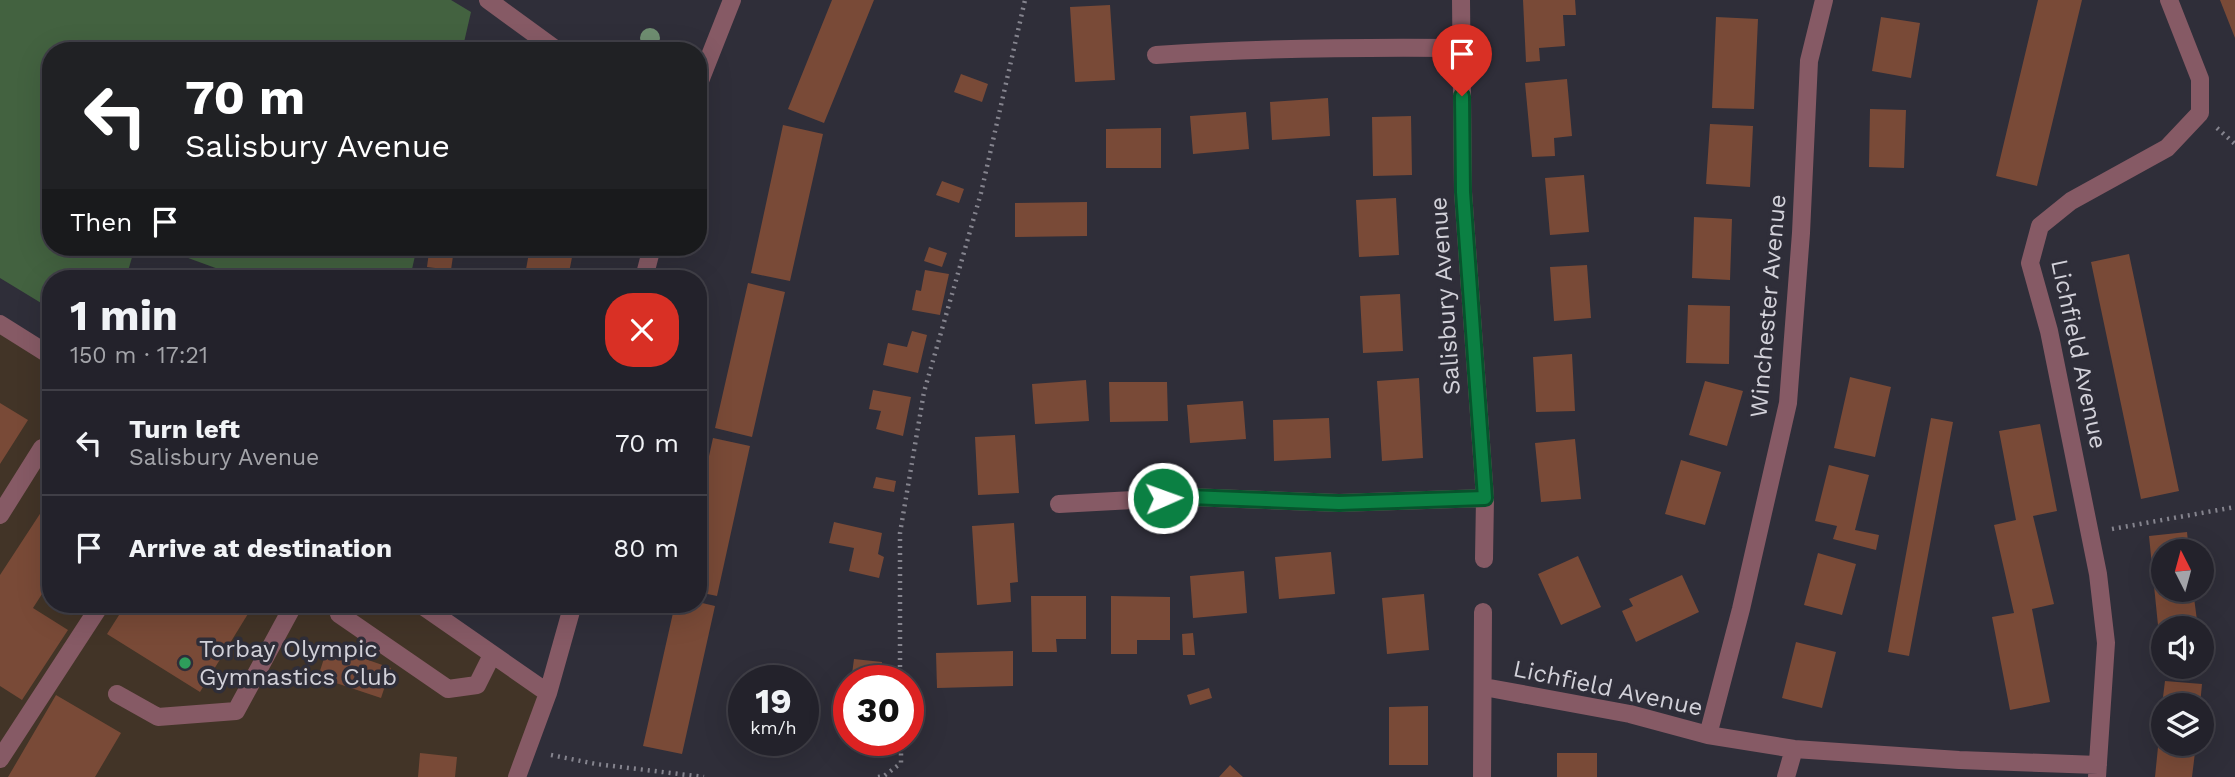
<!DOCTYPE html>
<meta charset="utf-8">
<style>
:root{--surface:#23222b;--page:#2b2a33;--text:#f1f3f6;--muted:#a3a4a9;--line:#403f47}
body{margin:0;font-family:"Work Sans",sans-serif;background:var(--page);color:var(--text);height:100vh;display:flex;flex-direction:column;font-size:26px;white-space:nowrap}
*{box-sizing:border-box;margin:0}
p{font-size:23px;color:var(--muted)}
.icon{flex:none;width:38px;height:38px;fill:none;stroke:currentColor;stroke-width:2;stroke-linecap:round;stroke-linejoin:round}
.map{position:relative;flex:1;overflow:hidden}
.panel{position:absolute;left:42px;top:270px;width:665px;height:343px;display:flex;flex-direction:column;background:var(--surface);border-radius:28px;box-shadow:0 7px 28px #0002,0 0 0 2px var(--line)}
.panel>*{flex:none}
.guide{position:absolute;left:42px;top:42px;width:665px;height:214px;border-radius:28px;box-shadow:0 7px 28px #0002,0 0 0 2px var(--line);background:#202124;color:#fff;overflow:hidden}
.needle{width:46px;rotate:354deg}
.tools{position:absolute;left:2151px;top:539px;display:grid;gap:14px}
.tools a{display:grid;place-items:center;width:63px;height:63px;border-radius:50%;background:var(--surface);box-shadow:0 7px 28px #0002,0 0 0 2px var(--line);font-size:35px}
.speed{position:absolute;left:728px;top:665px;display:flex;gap:14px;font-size:35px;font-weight:700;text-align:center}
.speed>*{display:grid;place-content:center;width:91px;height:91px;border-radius:50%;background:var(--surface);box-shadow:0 7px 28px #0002,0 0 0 2px var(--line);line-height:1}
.speed small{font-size:18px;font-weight:400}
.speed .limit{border:10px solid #d22;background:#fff;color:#111}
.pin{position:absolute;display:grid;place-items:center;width:60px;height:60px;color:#fff;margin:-72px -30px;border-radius:50% 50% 50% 0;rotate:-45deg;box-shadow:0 0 7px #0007}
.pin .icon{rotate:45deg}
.me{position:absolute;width:77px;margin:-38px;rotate:88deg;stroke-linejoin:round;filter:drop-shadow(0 0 5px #0008)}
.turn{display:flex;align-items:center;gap:24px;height:147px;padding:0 28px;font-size:32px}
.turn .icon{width:91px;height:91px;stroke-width:2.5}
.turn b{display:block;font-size:49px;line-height:60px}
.then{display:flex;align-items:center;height:66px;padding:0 28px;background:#0003;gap:14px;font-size:26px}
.round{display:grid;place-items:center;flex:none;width:74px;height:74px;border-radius:28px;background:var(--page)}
.overview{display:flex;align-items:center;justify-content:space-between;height:119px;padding:0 28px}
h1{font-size:42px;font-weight:700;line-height:52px}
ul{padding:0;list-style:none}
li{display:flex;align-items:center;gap:21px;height:105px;padding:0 28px;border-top:2px solid var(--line)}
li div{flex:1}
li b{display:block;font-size:26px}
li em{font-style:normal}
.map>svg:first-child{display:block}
.industrial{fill:#423427}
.green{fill:#436240}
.building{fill:#794a37}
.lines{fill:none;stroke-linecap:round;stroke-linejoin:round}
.path{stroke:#85848e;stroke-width:4.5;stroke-dasharray:2 5;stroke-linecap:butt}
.minor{stroke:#865a65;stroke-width:18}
.tree{fill:#6f8e71}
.route-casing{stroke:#07532c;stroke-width:18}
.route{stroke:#0b8043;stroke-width:12}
.leisure-dot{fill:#2e9e5b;stroke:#2f2e39;stroke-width:2.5}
.labels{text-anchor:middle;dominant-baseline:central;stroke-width:7;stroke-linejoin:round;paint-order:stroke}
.street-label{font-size:24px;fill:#d2d1d9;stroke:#2f2e39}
.poi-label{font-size:24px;fill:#d2d1d9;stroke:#2f2e39;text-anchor:start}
</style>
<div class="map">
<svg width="2235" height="777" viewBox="0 0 2235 777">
<rect width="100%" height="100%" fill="#2f2e39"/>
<path class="industrial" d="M0,324L51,356V604H420L548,693L517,777H0Z"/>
<path class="green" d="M0,0H451L471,12L462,51H51V247H135L126,278H51V309L0,278Z
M158,247H417L410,278H243Z"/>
<path class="building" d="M832,0H874L824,123L788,109Z
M1523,0H1575L1576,15H1563L1565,46L1539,48L1540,61L1526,62Z
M2038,0H2082L2037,186L1996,176Z
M2220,0H2235V38Z
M1110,5L1115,80L1075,82L1070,7Z
M1716,17L1758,19L1754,109L1712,108Z
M1881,17L1920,23L1911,78L1872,71Z
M961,74L988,84L982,102L954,92Z
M1567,79L1572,136L1554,138L1555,156L1532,157L1525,83Z
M1328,98L1330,136L1272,140L1270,102Z
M1870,109L1906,110L1904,168L1869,167Z
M1246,112L1249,149L1193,154L1190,116Z
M1411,116L1412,175L1373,176L1372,117Z
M1710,124L1753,126L1750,187L1706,184Z
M783,125L823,134L790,281L751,273Z
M1161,128V168H1106V129Z
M1584,175L1589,232L1550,235L1545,178Z
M942,181L964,189L959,203L936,195Z
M1396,198L1399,255L1359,257L1356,200Z
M1087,202V236L1015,237V203Z
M1694,217L1732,219L1730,280L1692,278Z
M530,247H574L568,278L525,275Z
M929,247L947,253L942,267L924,261Z
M429,252L453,256L451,270L427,267Z
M2129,254L2179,491L2141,499L2091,262Z
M1587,265L1591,318L1554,321L1550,267Z
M925,270L949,274L940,315L912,310L916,290L921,291Z
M748,283L785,292L752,437L715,428Z
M1400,294L1403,351L1363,353L1360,296Z
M1688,305L1730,306L1729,364L1686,363Z
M912,331L927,335L918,373L883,365L888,343L907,347Z
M1572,354L1575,411L1536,412L1533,357Z
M1850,377L1891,387L1875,457L1834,448Z
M1419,378L1423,458L1382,461L1377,381Z
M1086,380L1089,421L1035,424L1032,384Z
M1705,381L1743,391L1727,446L1689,435Z
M1109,382H1167L1168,421L1110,422Z
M873,390L911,397L903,436L876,429L881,411L869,409Z
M1243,401L1246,439L1190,443L1187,405Z
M0,403L28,420L0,464Z
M1329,418L1331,458L1274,461L1273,420Z
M1931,418L1953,422L1909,656L1888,652Z
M2040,424L2057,511L2033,516L2054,604L2032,609L2050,702L2010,710L1992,617L2014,613L1994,525L2016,520L1999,431Z
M1015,435L1019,493L978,495L975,437Z
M713,438L750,446L717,596L698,592V506Z
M1575,439L1581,499L1541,502L1535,443Z
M1681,460L1721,472L1705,525L1665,514Z
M1829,465L1869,475L1855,530L1879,535L1876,550L1833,539L1837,526L1815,521Z
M876,477L896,481L894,492L873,488Z
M51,497V580L33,608L68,630L22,700L0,686V575Z
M834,522L882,533L878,554L884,557L879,578L849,571L854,548L829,543Z
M1014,523L1018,582L1010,583L1011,602L977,605L972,526Z
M2187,532L2189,551H2163V590H2193L2198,628H2163V655H2161L2149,536Z
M1331,552L1335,594L1279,599L1275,557Z
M1818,553L1856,564L1842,615L1804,605Z
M1578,556L1601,607L1561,625L1538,574Z
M1244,571L1247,613L1193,618L1190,576Z
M1682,575L1699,612L1636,642L1622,611L1633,606L1629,599Z
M1424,594L1429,650L1387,654L1382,598Z
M1031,596H1086V639H1056L1057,652H1032Z
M1111,596L1170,597V640H1137V654H1111Z
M698,602L715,606L682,754L643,746L675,604Z
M126,604H254L200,692L107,634Z
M1193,633L1195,655H1183L1182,634Z
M1796,642L1836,652L1822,708L1782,698Z
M328,646L391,668L381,698L318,677Z
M1013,651V686L937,688L936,653Z
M854,659L882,662L881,677L852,674Z
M2165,681L2202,684L2200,705H2162Z
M1209,688L1212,698L1190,705L1187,695Z
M56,695L121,733L95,777H8Z
M1428,706V765H1389V707Z
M2161,717H2163V744H2196L2192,777H2155Z
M420,753L457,757L455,777H418Z
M1557,753H1597V777H1557Z
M1230,765L1243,777H1219Z"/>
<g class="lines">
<path class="path" d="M2217,128L2235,144
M2112,529L2235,507
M900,681V533L924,392L981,193L1025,0
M551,755L596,764L704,777
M878,777L884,776L901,763V740"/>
<path class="minor" d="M488,0L558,51
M1461,0L1463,192L1485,498L1484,559
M1156,55C1258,48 1359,47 1461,48
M698,86L732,0
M644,278L652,247
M0,324L51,356
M1059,504L1189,497L1339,503L1485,498
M0,515L42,448
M420,604L548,693
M339,614L448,689L477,685L492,655
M1484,687L1630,714L1708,735L1794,749L1959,760L2098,765
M117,694L158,717L236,711L294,604
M1708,735L1741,609L1788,403L1801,233L1809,61L1824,0
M0,759L101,604
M517,777L548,693L573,604
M1482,777L1483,612
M1786,777L1794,749
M2097,777L2106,643L2098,574L2049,331L2030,263L2040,226L2071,201L2167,148L2200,113V79L2169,0"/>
</g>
<circle class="tree" cx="650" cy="38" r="10"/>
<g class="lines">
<defs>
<path id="route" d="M1163,498L1189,497L1339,503L1485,498L1463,192L1462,96"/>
</defs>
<use href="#route" class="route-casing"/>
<use href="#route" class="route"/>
</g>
<circle class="leisure-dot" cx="185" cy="663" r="7"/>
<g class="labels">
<g class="street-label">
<text transform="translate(1445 296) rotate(-94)">Salisbury Avenue</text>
<text transform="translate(1768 306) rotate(-85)">Winchester Avenue</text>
<text transform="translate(2079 354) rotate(78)">Lichfield Avenue</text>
<text transform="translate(1608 688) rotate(12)">Lichfield Avenue</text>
</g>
<g class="poi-label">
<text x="199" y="649">Torbay Olympic<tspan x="199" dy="28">Gymnastics Club</tspan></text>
</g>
</g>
</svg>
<div class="tools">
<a><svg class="needle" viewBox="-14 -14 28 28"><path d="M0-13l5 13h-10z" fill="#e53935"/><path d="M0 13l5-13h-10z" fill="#a3a4a9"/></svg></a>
<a><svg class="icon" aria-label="sound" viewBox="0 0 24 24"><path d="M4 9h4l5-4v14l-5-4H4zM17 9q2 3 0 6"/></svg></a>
<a><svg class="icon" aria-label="layers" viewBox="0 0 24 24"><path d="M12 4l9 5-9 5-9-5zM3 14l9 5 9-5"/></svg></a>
</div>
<div class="speed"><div>19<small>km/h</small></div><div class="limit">30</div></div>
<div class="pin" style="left:1462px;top:96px;background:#d93025"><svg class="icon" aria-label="arrive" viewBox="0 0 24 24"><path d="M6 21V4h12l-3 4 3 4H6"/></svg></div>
<svg class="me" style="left:1163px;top:498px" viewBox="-20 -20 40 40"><circle r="17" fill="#0b8043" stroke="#fff" stroke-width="3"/><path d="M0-11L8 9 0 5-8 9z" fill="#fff"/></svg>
<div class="guide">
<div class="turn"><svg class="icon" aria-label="left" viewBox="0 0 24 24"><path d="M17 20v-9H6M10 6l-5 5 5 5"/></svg><div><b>70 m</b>Salisbury Avenue</div></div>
<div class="then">Then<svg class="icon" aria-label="arrive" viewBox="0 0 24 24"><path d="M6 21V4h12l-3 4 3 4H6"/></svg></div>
</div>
<section class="panel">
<div class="overview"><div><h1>1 min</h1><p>150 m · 17:21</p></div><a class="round" style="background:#d93025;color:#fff"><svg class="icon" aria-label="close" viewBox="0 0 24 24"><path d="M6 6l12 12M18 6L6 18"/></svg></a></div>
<ul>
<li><svg class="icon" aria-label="left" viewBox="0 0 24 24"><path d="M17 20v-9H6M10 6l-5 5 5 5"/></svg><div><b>Turn left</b><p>Salisbury Avenue</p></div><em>70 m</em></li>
<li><svg class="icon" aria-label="arrive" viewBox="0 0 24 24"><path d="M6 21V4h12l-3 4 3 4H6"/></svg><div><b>Arrive at destination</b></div><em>80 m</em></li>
</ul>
</section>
</div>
